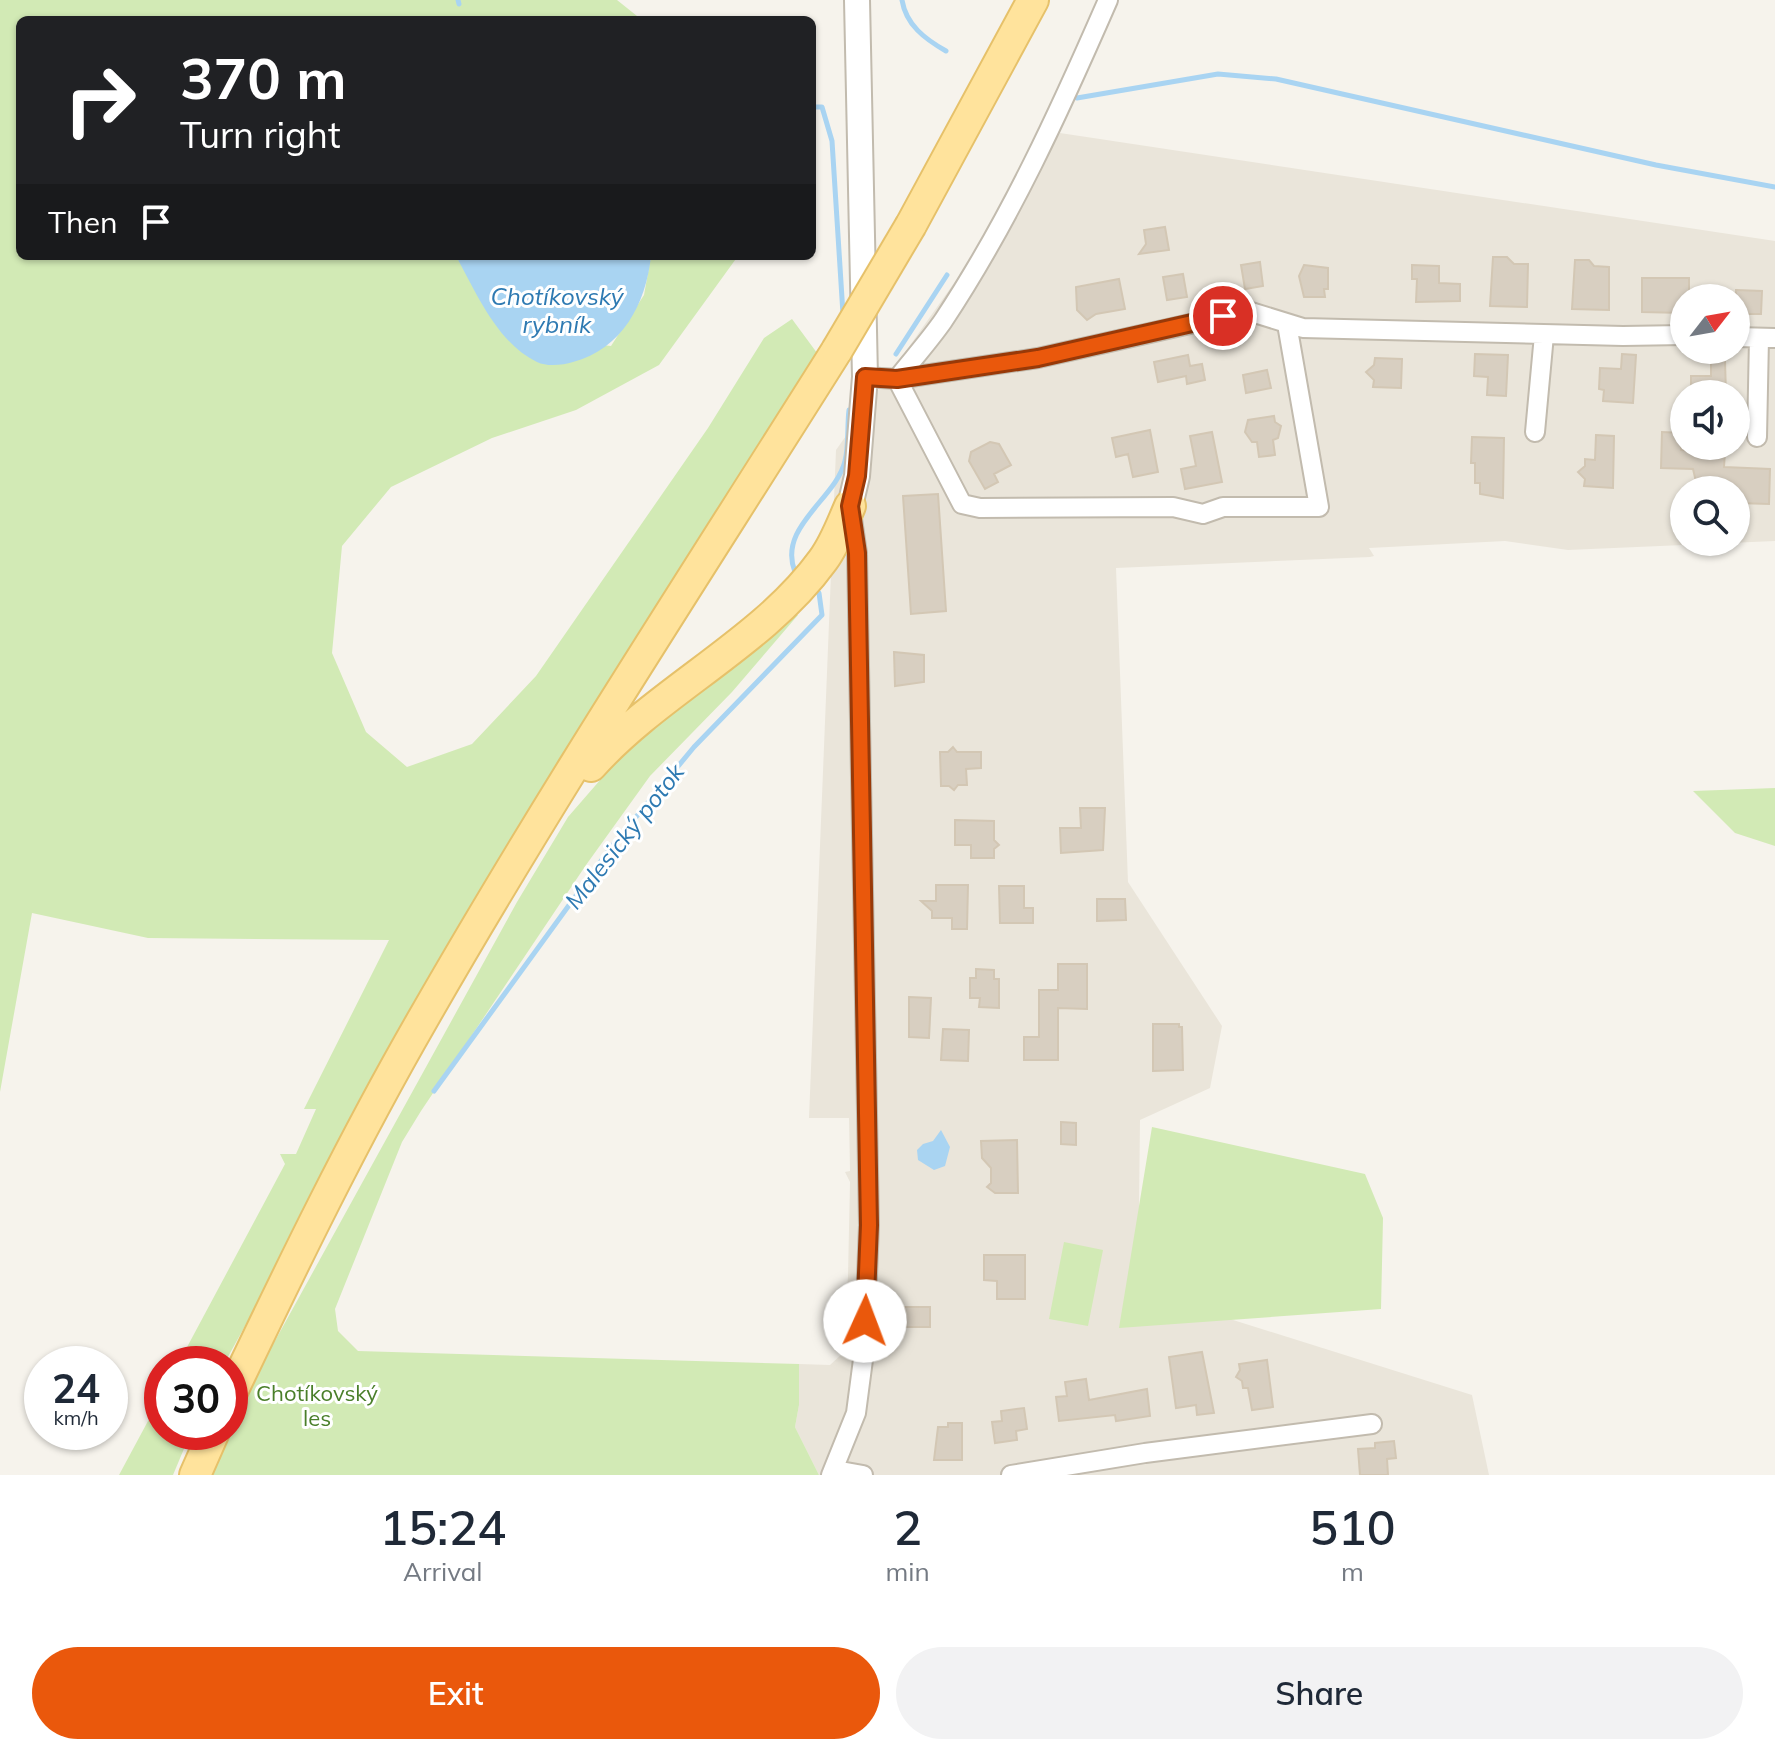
<!DOCTYPE html>
<meta charset="utf-8">
<style>
:root{--surface:#fff;--page:#f2f2f3;--text:#1f2937;--muted:#747a83;--accent:#ea580c}
body{margin:0;font-family:Mulish,sans-serif;background:var(--page);color:var(--text);height:100vh;display:flex;flex-direction:column;font-size:30px;white-space:nowrap}
*{box-sizing:border-box;margin:0}
p{font-size:26px;color:var(--muted)}
.icon{flex:none;width:44px;height:44px;fill:none;stroke:currentColor;stroke-width:2;stroke-linecap:round;stroke-linejoin:round}
.map{position:relative;height:1475px;overflow:hidden}
.side{display:flex;flex-direction:column;background:var(--surface);flex:1}
.side>*{flex:none}
.guide{position:absolute;left:16px;top:16px;width:800px;height:244px;border-radius:12px;box-shadow:0 2px 6px #0004;background:#202124;color:#fff;overflow:hidden}
.needle{width:52px;rotate:59deg}
.buttons{position:absolute;left:1670px;top:284px;display:grid;gap:16px}
.buttons a{display:grid;place-items:center;width:80px;height:80px;border-radius:50%;background:var(--surface);box-shadow:0 2px 6px #0004;font-size:40px}
.speed{position:absolute;left:24px;top:1346px;display:flex;gap:16px;font-size:40px;font-weight:700;text-align:center}
.speed>*{display:grid;place-content:center;width:104px;height:104px;border-radius:50%;background:var(--surface);box-shadow:0 2px 6px #0004;line-height:1}
.speed small{font-size:20px;font-weight:400}
.speed .limit{border:12px solid #d22;background:#fff;color:#111}
.pin{position:absolute;display:grid;place-items:center;width:68px;height:68px;color:#fff;margin:-34px;border:4px solid #fff;border-radius:50%;box-shadow:0 2px 8px #0007}
.me{position:absolute;width:88px;margin:-44px;rotate:2deg;stroke-linejoin:round;filter:drop-shadow(0 0 6px #0008)}
.turn{display:flex;align-items:center;gap:28px;height:168px;padding:0 32px;font-size:36px}
.turn .icon{width:104px;height:104px;stroke-width:2.5}
.turn b{display:block;font-size:56px;line-height:68px}
.then{display:flex;align-items:center;height:76px;padding:0 32px;background:#0003;gap:16px;font-size:30px}
.eta{display:flex;justify-content:space-evenly;align-items:center;height:136px;text-align:center}
.eta b{font-size:48px;font-weight:600;line-height:56px}
.button{display:flex;gap:16px;margin-top:auto;padding:16px 32px}
.button a{flex:1;height:92px;border-radius:48px;background:var(--accent);color:#fff;font-size:32px;font-weight:600;line-height:92px;text-align:center}
.button a+a{background:var(--page);color:var(--text)}
.map>svg:first-child{display:block}
.residential{fill:#eae5da;fill-rule:evenodd}
.green{fill:#d2eab5}
.water{fill:#a9d4f2}
.lines{fill:none;stroke-linecap:round;stroke-linejoin:round}
.stream{stroke:#a9d4f2;stroke-width:5}
.building{fill:#d8cfc1;stroke:#d3c7b4;stroke-width:2}
.minor-casing{stroke:#c2bbae;stroke-width:22}
.tertiary-casing{stroke:#c2bbae;stroke-width:28}
.primary-casing{stroke:#e6c16a;stroke-width:34}
.minor{stroke:#fff;stroke-width:18}
.tertiary{stroke:#fff;stroke-width:24}
.primary{stroke:#ffe39c;stroke-width:30}
.primary-bridge-casing{stroke:#e6c16a;stroke-width:34;stroke-linecap:butt}
.primary-bridge{stroke:#ffe39c;stroke-width:30}
.route-casing{stroke:#983908;stroke-width:20}
.route{stroke:#ea580c;stroke-width:14}
.labels{text-anchor:middle;dominant-baseline:central;stroke-width:6;stroke-linejoin:round;paint-order:stroke}
.park-label{font-size:22px;fill:#4a7f2a;stroke:#fff}
.water-label{font-size:24px;font-style:italic;fill:#2e7ab2;stroke:#fff}
</style>
<div class="map">
<svg width="1775" height="1475" viewBox="0 0 1775 1475">
<rect width="100%" height="100%" fill="#f6f3ec"/>
<path class="residential" d="M1060,133L1775,241V541L1568,550L1505,541L1369,548L1374,556L1370,557L1116,568L1128,882L1222,1026L1210,1088L1140,1120L1138,1290L1472,1395L1489,1475H819L795,1427L799,1405V1364L830,1365L843,1353L848,1276L850,1182L845,1172L850,1171L849,1118H809L836,450ZM1684,298H1736V350H1684ZM1684,394H1736V446H1684ZM1684,490H1736V542H1684Z"/>
<path class="green" d="M0,0H617L642,20H20V256H456L503,334L611,346L644,295L651,256H738L659,365L576,410L492,438L391,487L342,546L332,653L366,732L407,767L472,744L536,676L708,428L764,338L792,319L820,357L488,885L224,1364H178L285,1164L280,1154H296L316,1109H304L389,940L148,938L32,913L0,1092Z
M782,615H798L732,692L650,776L586,865L421,1111L402,1142L335,1309L338,1331L358,1351L799,1364V1405L795,1427L819,1475H209L227,1432H230L233,1417L517,902L568,817L621,756Z
M1775,788V846L1735,833L1693,791Z
M1152,1127L1365,1174L1383,1218L1381,1309L1119,1328Z
M1064,1242L1103,1250L1088,1326L1049,1319Z
M162,1395V1432H191L173,1475H119Z"/>
<path class="water" d="M456,256H651C646,304 622,349 573,362C563,365 547,367 537,362C497,343 476,292 456,256Z
M941,1130L950,1147L945,1166L934,1170L918,1160L917,1150L923,1144L933,1141Z"/>
<g class="lines">
<path class="stream" d="M458,0L459,4
M902,0C906,25 925,39 946,51
M1077,98L1218,74L1276,79L1656,165L1775,187
M812,107H822L832,141L843,314
M896,354L947,275
M795,572C777,527 836,499 845,461C849,446 847,426 849,410
M434,1091L612,846L694,747L822,615L819,593"/>
</g>
<path class="building" d="M1165,227L1169,250L1139,254L1146,244L1144,230Z
M1493,257H1507L1514,264H1528L1527,307L1490,306Z
M1575,260H1589L1594,266L1609,267V310L1572,309Z
M1260,262L1263,286L1245,289L1241,265Z
M1304,265L1328,268V289H1324L1325,297H1304L1299,276Z
M1412,265L1439,266V283L1460,284V301L1416,302L1417,279H1412Z
M1183,274L1187,297L1167,300L1163,277Z
M1642,278H1689V298H1684V313L1642,312Z
M1119,279L1125,309L1096,314L1087,320L1077,310L1076,287Z
M1736,290L1762,291L1761,314H1736Z
M1475,354L1508,355L1506,396L1487,395L1488,377L1474,376Z
M1622,354L1636,355L1633,403L1603,401L1604,390L1599,389L1600,368L1621,369Z
M1188,355L1190,366L1202,364L1205,380L1187,384L1186,376L1158,382L1154,362Z
M1375,358L1402,359L1401,388L1373,387L1374,380L1366,372L1374,365Z
M1711,361H1725L1726,394H1691V376H1711Z
M1267,370L1271,388L1246,393L1243,375Z
M1274,416L1275,422L1281,426L1278,438L1273,440L1275,455L1259,457L1257,442H1252L1245,432L1248,420Z
M1150,430L1158,472L1133,477L1128,454L1116,457L1112,438Z
M1212,432L1222,482L1185,489L1181,469L1196,466L1190,436Z
M1662,432L1681,433V450L1725,452L1724,467L1770,469L1769,504L1738,503L1736,490H1698L1693,469L1661,468Z
M1596,435L1614,436L1613,488L1584,486L1585,479L1578,472L1585,466V459L1595,460Z
M1472,437L1504,438L1503,498L1480,494V483H1475V463H1471Z
M990,442L999,444L1011,465L994,474L998,482L985,489L969,461L971,452Z
M938,494L946,611L911,614L903,496Z
M894,652L924,655V682L895,686Z
M953,747L957,752H981V768L966,769L967,785H958L954,790L949,786H941L940,752H948Z
M1080,808H1105L1103,850L1061,853L1060,828H1081Z
M955,820L994,821V840L999,845L994,849V858H971V845H955Z
M936,885H968L967,929H952V918H932V911L921,901H936Z
M999,886H1024V908H1033V923H1000Z
M1097,899H1125L1126,920L1097,921Z
M1058,964H1087V1009L1058,1008V1060H1024V1037H1039V990H1058Z
M976,969L994,970V979H999V1008L979,1007L980,998H970V978H976Z
M909,997L931,998L929,1038L909,1037Z
M1153,1024H1179V1027H1182L1183,1070L1153,1071Z
M943,1029L969,1030L968,1061L941,1060Z
M1061,1122L1076,1123V1145L1061,1144Z
M1017,1140L1018,1193H995L987,1187L991,1183V1168L982,1158L981,1141Z
M984,1255H1025V1299H997V1281L984,1280Z
M904,1307H930V1327H904Z
M1202,1352L1214,1413L1197,1415L1196,1405L1176,1408L1169,1357Z
M1267,1360L1273,1407L1252,1410L1248,1388H1243L1242,1381L1236,1377L1240,1370L1239,1364Z
M1086,1379L1089,1400L1147,1389L1150,1416L1116,1421L1115,1415L1059,1421L1056,1397L1067,1396L1065,1382Z
M1024,1408L1027,1429L1016,1431L1017,1440L995,1443L992,1422L1002,1421L1001,1411Z
M948,1423H962V1460H934L938,1427H948Z
M1394,1441L1396,1458L1387,1459L1388,1475H1360L1358,1449L1375,1448V1443Z"/>
<g class="lines">
<defs>
<path id="minor" d="M1736,337L1775,338
M865,377L897,379L1038,358L1248,311L1303,328L1623,336L1684,335
M897,379L962,504L980,508L1173,507L1203,514L1223,507H1319L1287,324
M897,379C912,360 929,341 943,321C1010,220 1060,110 1108,0
M1535,432L1544,335
M1757,437L1759,338
M835,1470L863,1475
M831,1475L856,1413L864,1352L869,1225L857,553L851,512
M1011,1475L1145,1453L1372,1424"/>
<path id="tertiary" d="M850,506L857,476L865,377L857,0"/>
<path id="primary" d="M911,225L1033,0
M591,766C659,690 763,643 823,560C835,544 842,524 850,506
M230,1396C291,1268 353,1140 424,1017C554,790 698,571 837,350
M195,1475L214,1432"/>
</defs>
<use href="#minor" class="minor-casing"/>
<use href="#tertiary" class="tertiary-casing"/>
<use href="#primary" class="primary-casing"/>
<use href="#minor" class="minor"/>
<use href="#tertiary" class="tertiary"/>
<use href="#primary" class="primary"/>
<defs>
<path id="primary-bridge" d="M837,350L911,225"/>
</defs>
<use href="#primary-bridge" class="primary-bridge-casing"/>
<use href="#primary-bridge" class="primary-bridge"/>
</g>
<g class="lines">
<defs>
<path id="route" d="M865,1321L869,1225L857,553L850,506L857,476L865,377L897,379L1038,358L1223,316"/>
</defs>
<use href="#route" class="route-casing"/>
<use href="#route" class="route"/>
</g>
<g class="labels">
<g class="park-label">
<text x="317" y="1393">Chotíkovský<tspan x="317" dy="25">les</tspan></text>
</g>
<g class="water-label">
<text x="557" y="296">Chotíkovský<tspan x="557" dy="28">rybník</tspan></text>
<text transform="translate(624 836) rotate(-52)">Malesický potok</text>
</g>
</g>
</svg>
<div class="buttons">
<a><svg class="needle" viewBox="-14 -14 28 28"><path d="M0-13l5 13h-10z" fill="#e53935"/><path d="M0 13l5-13h-10z" fill="#747a83"/></svg></a>
<a><svg class="icon" aria-label="sound" viewBox="0 0 24 24"><path d="M4 9h4l5-4v14l-5-4H4zM17 9q2 3 0 6"/></svg></a>
<a><svg class="icon" aria-label="search" viewBox="0 0 24 24"><circle cx="10" cy="10" r="6"/><path d="M15 15l6 6"/></svg></a>
</div>
<div class="speed"><div>24<small>km/h</small></div><div class="limit">30</div></div>
<div class="pin" style="left:1223px;top:316px;background:#d93025"><svg class="icon" aria-label="arrive" viewBox="0 0 24 24"><path d="M6 21V4h12l-3 4 3 4H6"/></svg></div>
<svg class="me" style="left:865px;top:1321px" viewBox="-20 -20 40 40"><circle r="19" fill="#fff"/><path d="M0-13L10 11 0 6-10 11z" fill="#ea580c"/></svg>
<div class="guide">
<div class="turn"><svg class="icon" aria-label="right" viewBox="0 0 24 24"><path d="M7 20v-9h11M14 6l5 5-5 5"/></svg><div><b>370 m</b>Turn right</div></div>
<div class="then">Then<svg class="icon" aria-label="arrive" viewBox="0 0 24 24"><path d="M6 21V4h12l-3 4 3 4H6"/></svg></div>
</div>
</div>
<section class="side">
<div class="eta">
<div><b>15:24</b><p>Arrival</p></div>
<div><b>2</b><p>min</p></div>
<div><b>510</b><p>m</p></div>
</div>
<div class="button"><a>Exit</a><a>Share</a></div>
</section>
